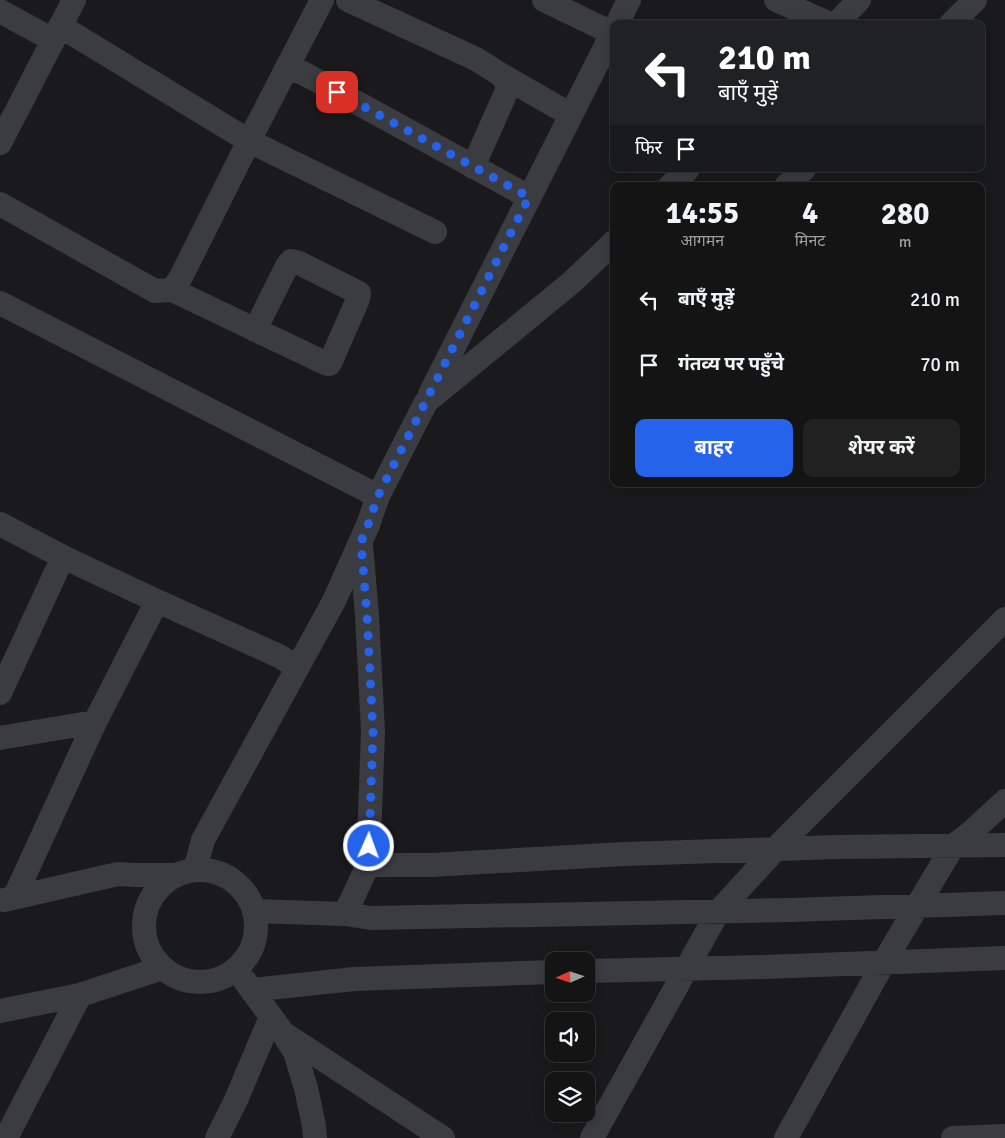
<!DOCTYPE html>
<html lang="hi">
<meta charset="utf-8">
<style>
:root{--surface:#141415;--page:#212122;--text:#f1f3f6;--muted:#9d9ea0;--line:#333334;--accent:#2563eb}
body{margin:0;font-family:Signika,"Noto Sans Devanagari",sans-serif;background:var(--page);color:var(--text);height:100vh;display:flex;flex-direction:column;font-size:19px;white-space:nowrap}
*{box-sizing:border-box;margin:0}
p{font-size:16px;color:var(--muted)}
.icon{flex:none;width:28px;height:28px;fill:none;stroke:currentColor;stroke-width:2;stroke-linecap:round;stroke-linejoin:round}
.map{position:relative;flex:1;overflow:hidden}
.panel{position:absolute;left:610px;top:182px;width:375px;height:305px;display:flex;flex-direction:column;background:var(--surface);border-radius:10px;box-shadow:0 2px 12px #0003,0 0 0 1px var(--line)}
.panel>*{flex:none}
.hud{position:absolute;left:610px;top:20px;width:375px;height:152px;border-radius:10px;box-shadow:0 2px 12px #0003,0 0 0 1px var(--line);background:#202124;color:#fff;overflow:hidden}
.needle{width:32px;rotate:267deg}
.tools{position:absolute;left:545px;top:952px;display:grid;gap:10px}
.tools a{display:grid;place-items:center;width:50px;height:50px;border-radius:10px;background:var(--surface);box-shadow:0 2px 12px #0003,0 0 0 1px var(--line);font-size:25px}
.pin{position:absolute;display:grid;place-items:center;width:42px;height:42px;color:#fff;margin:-21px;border-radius:10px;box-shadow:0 2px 8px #0006}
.me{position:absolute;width:55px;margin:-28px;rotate:2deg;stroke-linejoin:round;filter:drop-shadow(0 0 4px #0008)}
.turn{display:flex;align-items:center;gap:18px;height:105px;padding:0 25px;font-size:22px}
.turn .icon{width:65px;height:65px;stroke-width:2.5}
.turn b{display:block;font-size:35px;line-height:42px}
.then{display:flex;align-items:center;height:48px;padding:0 25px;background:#0003;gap:10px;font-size:19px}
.eta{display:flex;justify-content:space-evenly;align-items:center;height:85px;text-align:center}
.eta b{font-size:30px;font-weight:700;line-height:35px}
.button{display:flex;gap:10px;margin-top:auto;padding:10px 25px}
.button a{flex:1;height:58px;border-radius:10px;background:var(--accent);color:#fff;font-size:20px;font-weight:700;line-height:58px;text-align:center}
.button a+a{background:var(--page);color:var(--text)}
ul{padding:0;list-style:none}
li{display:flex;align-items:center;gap:15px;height:65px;padding:0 25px}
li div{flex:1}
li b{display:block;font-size:19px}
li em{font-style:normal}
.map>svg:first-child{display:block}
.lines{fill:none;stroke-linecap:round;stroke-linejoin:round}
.minor{stroke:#3b3c42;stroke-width:24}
.route{stroke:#2563eb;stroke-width:9;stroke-dasharray:0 16.2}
</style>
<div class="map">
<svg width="1005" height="1138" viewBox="0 0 1005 1138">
<rect width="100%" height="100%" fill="#1a1a1c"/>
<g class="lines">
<path class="minor" d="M348,0L476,59L503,76L508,88L473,167
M544,0L612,33
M776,0L830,24
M0,11L53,40
M617,24L629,0
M836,24L859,0
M951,24L975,0
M60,26L249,141L435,232
M287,67L303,73L529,197
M503,76L571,115
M0,143L74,0
M670,186L688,169
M786,186L804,169
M0,204L155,291L172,290L325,363L329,364L331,361L358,299L359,293L297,262L291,261L287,266L255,330
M172,290L181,277L249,141L322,0
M0,303L378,496
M430,394L614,30
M0,524L63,557L157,601L279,656L297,667
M0,693L63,557
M0,738L95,722
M368,865H431L625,854L838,847L1005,845
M195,870L203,840L334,601L368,525L378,496L426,402L572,282L614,242
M144 926a56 56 0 1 1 112 0a56 56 0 1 1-112 0Z
M14,898L95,722L157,601
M4,900L118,874L136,875H176
M255,911L345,914L371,918L791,910L1005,903
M345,914L368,865L373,732L367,615L361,545
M586,971L764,967L1005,958
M245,981L283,1033L295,1052L306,1088L314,1126L315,1138
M252,990L354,979L554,972
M0,1011L80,995L162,968
M283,1033L443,1138
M6,1138L80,995
M217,1138L236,1100L271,1017
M592,1138L718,912L783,841L1005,619
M786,1138L884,962L953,846L968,835L1005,801
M953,1138L1005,1136"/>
</g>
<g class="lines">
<path class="route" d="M337,92L529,197L378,496L368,525L361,542L367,615L373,732L369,846"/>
</g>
</svg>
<div class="tools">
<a><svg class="needle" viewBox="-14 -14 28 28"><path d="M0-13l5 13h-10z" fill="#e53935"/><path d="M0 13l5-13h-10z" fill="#9d9ea0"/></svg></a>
<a><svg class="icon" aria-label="sound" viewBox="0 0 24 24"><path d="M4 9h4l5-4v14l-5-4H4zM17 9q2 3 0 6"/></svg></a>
<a><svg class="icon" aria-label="layers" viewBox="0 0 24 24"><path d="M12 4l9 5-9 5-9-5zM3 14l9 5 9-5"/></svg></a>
</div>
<div class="pin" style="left:337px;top:92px;background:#d93025"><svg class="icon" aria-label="arrive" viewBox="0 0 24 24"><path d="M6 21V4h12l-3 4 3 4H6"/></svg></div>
<svg class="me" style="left:369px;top:846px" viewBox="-20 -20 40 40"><circle r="17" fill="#2563eb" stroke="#fff" stroke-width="3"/><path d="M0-11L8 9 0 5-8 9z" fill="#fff"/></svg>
<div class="hud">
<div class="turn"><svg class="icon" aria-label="left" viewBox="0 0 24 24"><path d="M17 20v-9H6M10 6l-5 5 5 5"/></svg><div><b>210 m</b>बाएँ मुड़ें</div></div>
<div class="then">फिर<svg class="icon" aria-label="arrive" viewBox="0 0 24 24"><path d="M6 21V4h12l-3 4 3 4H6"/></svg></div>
</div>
<section class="panel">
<div class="eta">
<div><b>14:55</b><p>आगमन</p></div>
<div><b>4</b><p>मिनट</p></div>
<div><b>280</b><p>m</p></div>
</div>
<ul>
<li><svg class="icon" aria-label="left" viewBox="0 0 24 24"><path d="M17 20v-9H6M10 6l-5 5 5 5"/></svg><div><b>बाएँ मुड़ें</b></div><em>210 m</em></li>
<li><svg class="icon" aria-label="arrive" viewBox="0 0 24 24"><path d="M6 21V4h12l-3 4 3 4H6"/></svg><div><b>गंतव्य पर पहुँचे</b></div><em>70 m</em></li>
</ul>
<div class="button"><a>बाहर</a><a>शेयर करें</a></div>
</section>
</div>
